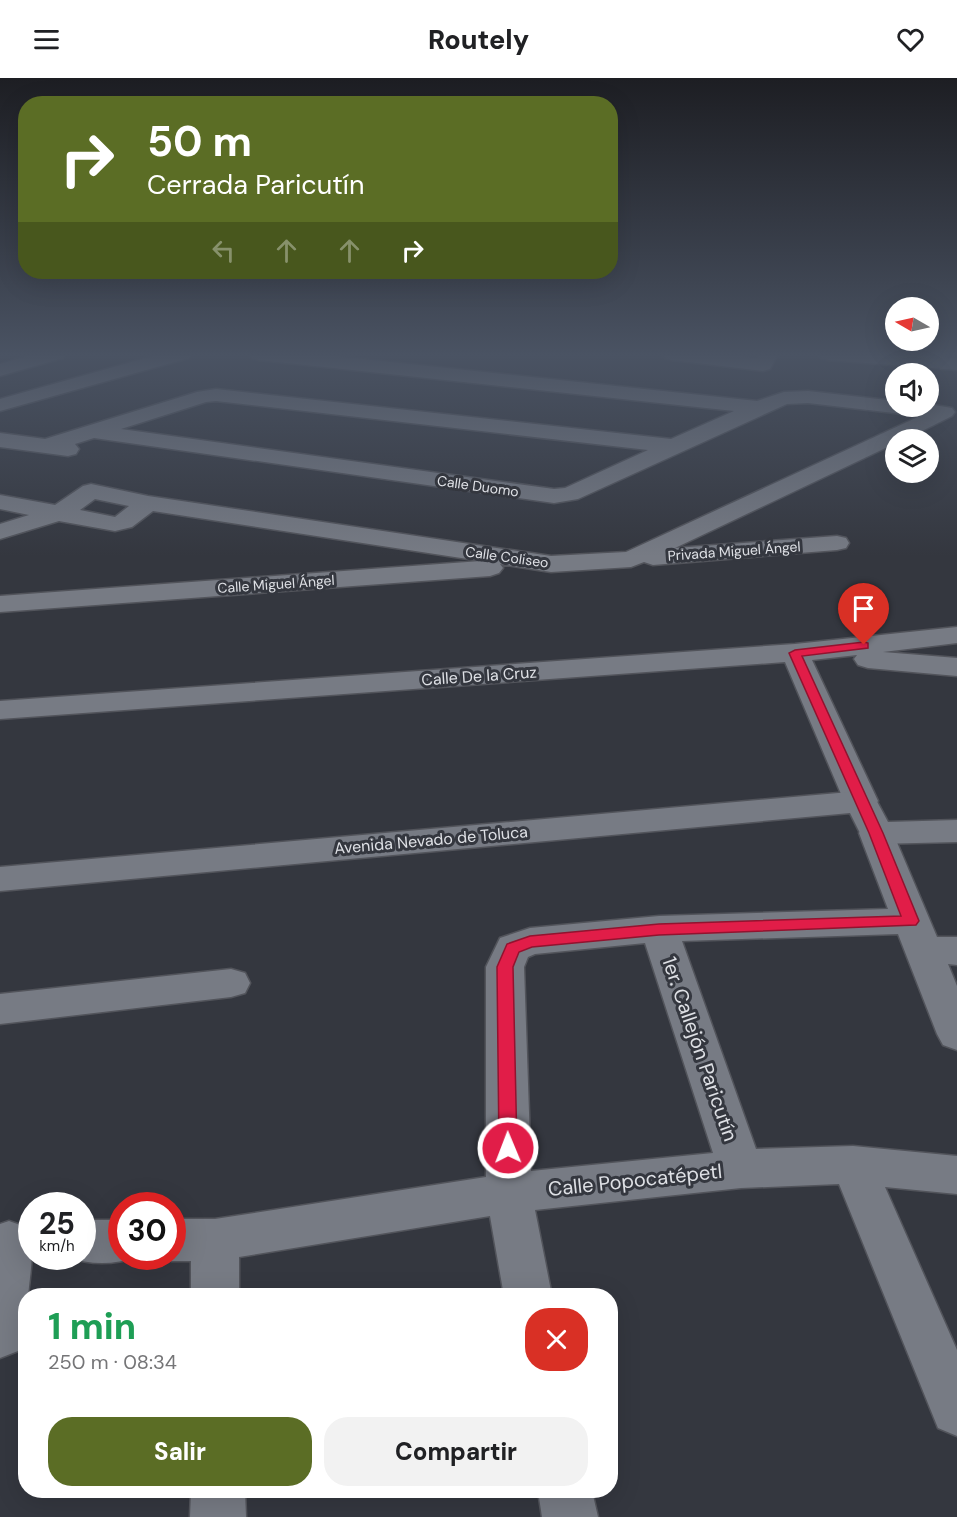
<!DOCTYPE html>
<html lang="es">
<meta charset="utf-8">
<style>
:root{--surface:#fff;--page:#f2f2f2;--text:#202124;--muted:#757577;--accent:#5b6d25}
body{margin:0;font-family:"DM Sans",sans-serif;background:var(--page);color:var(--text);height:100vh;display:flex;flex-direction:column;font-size:22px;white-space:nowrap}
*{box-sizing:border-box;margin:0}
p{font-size:20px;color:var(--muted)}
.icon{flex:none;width:33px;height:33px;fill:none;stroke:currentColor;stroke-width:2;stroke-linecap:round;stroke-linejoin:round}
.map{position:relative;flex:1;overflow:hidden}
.details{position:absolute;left:18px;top:1210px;width:600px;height:210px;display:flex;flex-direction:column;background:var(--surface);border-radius:24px;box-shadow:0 6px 24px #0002}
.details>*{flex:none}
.banner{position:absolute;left:18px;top:18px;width:600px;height:183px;border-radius:24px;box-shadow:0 6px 24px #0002;background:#5b6d25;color:#fff;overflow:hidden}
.needle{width:39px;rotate:279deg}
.fabs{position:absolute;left:885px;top:219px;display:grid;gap:12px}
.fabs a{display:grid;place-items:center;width:54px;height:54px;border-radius:50%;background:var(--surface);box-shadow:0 6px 24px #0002;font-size:30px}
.speed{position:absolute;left:18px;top:1114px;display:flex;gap:12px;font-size:30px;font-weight:700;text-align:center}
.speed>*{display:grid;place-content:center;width:78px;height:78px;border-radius:50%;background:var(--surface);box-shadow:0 6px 24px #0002;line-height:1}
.speed small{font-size:15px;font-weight:400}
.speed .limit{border:9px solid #d22;background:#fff;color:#111}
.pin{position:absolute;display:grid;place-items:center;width:51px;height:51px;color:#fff;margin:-62px -26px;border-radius:50% 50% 50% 0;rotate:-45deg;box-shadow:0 0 6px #0007}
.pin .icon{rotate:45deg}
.me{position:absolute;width:66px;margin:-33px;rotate:359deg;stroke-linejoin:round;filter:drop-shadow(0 0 4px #0008)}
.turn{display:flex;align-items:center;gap:21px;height:126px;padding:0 30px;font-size:27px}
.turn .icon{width:78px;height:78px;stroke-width:2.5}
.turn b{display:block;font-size:42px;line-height:51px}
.lanes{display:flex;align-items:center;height:57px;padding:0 30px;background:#0003;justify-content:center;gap:30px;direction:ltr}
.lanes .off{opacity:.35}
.round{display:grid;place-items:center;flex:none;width:63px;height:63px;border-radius:24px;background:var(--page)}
.summary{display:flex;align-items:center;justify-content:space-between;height:102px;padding:0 30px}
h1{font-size:36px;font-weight:800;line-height:45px;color:#1e9e55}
.primary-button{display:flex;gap:12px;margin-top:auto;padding:12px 30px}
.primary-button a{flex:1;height:69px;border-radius:24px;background:var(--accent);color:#fff;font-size:24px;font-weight:800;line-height:69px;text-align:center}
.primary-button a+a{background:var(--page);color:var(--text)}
header{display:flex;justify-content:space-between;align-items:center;height:78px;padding:0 30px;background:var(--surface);font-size:27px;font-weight:800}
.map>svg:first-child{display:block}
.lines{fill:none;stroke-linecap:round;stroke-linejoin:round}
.street-casing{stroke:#52545b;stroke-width:3}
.secondary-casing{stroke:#52545b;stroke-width:3}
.street{fill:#777b84;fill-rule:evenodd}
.secondary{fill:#777b84;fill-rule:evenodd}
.route{fill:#e11d48;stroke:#92132f;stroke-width:1.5}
.labels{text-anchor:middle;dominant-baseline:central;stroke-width:6;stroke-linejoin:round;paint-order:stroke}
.far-street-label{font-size:14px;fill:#dee0e5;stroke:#34373f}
.street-label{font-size:16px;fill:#dee0e5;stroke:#34373f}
.near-street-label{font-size:20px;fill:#dee0e5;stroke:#34373f}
</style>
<header><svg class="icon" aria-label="menu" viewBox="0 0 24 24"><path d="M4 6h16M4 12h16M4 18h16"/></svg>Routely<svg class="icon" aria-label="heart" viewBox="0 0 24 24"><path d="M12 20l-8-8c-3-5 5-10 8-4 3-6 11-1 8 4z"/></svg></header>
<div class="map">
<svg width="957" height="1439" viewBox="0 0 957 1439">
<rect width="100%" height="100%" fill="#34373f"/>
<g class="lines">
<defs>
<path id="street" d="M250,276H316L757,323L784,314L808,313L896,323V328H928V326L952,330L955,334L952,338L904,362H896V365L675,470L837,458L846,460L849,465L846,470L837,472L653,487L644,484L631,489L551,494L500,486L503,490L499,495L490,498L0,534V518L481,483L153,433L132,449L115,453L59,443L0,461V446L29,437L0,431V417L55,427L83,408L91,406L148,418L551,478L626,474L920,338L808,325L787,326L578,421L554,425L94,360L75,366L79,371L76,376L68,378L0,369V355L45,361L197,314L216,311L671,361L734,333L259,282L252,280ZM216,323L648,372L565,410L554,411L121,351L206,324ZM95,421L129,428L115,439L80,432Z
M663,276H722L757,280L759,276H778L770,291L763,293L672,282L665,280Z
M819,276H906L957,280V292L828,282L821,280Z
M957,549V565L883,574L957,580V598L868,590L858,587L854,581L857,577L812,582L878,723L873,730L861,733L849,730L844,723L785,584L0,641V623L795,566Z
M876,744L888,747L893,755L937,859H957V887L948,886L957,908V972L943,967L937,956L898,856L682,863L756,1071L853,1068L957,1078V1116L885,1109L957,1272V1358L938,1350L839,1106L741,1110L535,1132L552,1218H504L490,1138L239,1179V1218H191V1183H172L161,1179H172V1141H215L486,1099V889L500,860L530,850L659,838L888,831L859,755L864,747ZM645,865L713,1075L531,1093L524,889L528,879L535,876Z
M231,891L245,895L250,905L245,915L231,919L0,946V916Z
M82,1142H122V1179H136C115,1187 89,1187 68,1179H82Z
M9,1143L26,1149C36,1171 30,1195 28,1218H26L25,1256L18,1273L0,1280V1146Z
M191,1413H245L246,1439H190Z
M538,1413H592L598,1439H542Z"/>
<path id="secondary" d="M34,276H65L63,280L0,298V286Z
M160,276H191L189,280L0,333V321Z
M861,713L873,716L888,744L957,742V764L876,766L864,763L850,735L0,813V789Z"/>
</defs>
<use href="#street" class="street-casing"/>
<use href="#secondary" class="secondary-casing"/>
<use href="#street" class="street"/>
<use href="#secondary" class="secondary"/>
</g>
<linearGradient id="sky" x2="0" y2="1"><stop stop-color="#1d1e23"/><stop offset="0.58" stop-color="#4a5363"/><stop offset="1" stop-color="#4a5363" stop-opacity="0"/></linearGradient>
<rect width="957" height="478" fill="url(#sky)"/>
<path class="route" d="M864,564L868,565V570L802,578L883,755L919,843L916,847L659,857L532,869L519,874L513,889L517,1070L515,1075L508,1077L502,1075L499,1070L497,889L507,866L530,858L659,846L901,838L869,755L789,575L795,572Z"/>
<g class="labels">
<g class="far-street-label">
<text transform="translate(478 408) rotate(8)">Calle Duomo</text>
<text transform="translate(734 473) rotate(-4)">Privada Miguel Ángel</text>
<text transform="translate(507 479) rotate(8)">Calle Coliseo</text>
<text transform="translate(276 506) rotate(-4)">Calle Miguel Ángel</text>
</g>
<g class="street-label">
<text transform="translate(479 598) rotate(-4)">Calle De la Cruz</text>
<text transform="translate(431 762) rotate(-5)">Avenida Nevado de Toluca</text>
</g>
<g class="near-street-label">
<text transform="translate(700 971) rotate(71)">1er. Callejón Paricutín</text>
<text transform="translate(635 1102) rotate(-6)">Calle Popocatépetl</text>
</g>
</g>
</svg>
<div class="fabs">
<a><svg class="needle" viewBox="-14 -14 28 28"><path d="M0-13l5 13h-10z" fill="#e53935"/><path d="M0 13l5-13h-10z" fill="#757577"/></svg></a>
<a><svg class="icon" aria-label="sound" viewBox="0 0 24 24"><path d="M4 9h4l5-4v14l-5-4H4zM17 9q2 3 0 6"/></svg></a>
<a><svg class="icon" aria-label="layers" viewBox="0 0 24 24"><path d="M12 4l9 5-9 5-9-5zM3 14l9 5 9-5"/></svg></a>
</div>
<div class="speed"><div>25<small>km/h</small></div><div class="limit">30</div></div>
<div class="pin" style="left:864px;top:567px;background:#d93025"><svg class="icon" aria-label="arrive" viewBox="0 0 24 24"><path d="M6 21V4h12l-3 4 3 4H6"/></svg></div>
<svg class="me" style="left:508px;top:1070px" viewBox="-20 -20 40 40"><circle r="17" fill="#e11d48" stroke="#fff" stroke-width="3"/><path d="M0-11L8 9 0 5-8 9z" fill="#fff"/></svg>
<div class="banner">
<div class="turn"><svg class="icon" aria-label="right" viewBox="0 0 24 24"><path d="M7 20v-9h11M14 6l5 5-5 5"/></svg><div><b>50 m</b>Cerrada Paricutín</div></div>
<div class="lanes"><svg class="icon off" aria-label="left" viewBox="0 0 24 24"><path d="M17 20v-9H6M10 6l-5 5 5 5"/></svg><svg class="icon off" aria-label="ahead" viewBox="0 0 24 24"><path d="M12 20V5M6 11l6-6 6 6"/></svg><svg class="icon off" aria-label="ahead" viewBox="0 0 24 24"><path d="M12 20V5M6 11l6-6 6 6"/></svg><svg class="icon" aria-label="right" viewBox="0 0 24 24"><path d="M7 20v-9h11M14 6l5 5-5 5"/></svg></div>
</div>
<section class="details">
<div class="summary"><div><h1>1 min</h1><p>250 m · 08:34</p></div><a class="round" style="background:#d93025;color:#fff"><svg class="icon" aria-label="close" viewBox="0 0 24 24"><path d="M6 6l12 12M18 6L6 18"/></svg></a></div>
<div class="primary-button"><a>Salir</a><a>Compartir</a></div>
</section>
</div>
